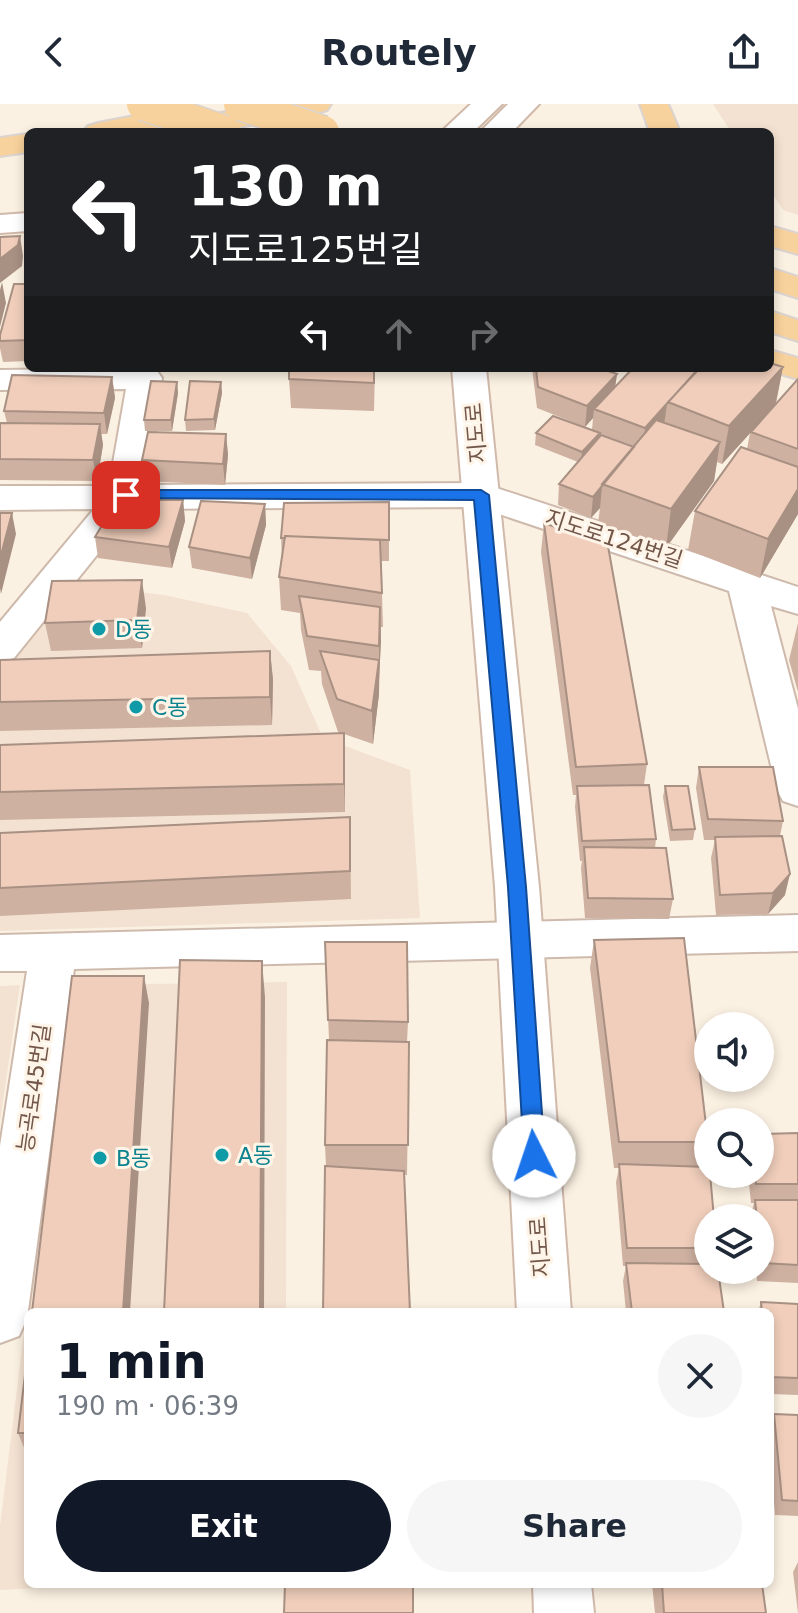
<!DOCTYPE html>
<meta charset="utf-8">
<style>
:root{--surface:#fff;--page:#f6f6f7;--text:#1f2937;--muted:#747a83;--accent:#111827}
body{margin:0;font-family:"DejaVu Sans","Noto Sans KR",sans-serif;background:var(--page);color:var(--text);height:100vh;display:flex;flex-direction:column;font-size:30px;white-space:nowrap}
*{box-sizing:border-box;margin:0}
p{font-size:26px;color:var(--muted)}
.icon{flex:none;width:44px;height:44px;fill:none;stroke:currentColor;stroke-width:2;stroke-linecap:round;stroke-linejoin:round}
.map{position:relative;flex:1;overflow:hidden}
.side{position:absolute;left:24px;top:1204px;width:750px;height:280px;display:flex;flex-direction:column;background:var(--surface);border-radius:12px;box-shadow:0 4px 12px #0003}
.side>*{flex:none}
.top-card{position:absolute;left:24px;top:24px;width:750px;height:244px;border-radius:12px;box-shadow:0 4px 12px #0003;background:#202124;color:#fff;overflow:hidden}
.buttons{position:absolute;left:694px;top:908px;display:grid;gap:16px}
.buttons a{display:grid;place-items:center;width:80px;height:80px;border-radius:50%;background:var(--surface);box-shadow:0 4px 12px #0003;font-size:40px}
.pin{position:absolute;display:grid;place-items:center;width:68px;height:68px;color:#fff;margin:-34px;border-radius:16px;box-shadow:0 4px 12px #0006}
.me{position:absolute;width:88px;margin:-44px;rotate:356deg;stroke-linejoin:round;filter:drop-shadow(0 0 6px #0008)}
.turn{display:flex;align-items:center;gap:28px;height:168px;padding:0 32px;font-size:36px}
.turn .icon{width:104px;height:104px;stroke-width:2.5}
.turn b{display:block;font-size:56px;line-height:68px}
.lanes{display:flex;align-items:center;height:76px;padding:0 32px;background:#0003;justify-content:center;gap:40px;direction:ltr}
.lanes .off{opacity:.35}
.round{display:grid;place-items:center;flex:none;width:84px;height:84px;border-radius:42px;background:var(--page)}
.headline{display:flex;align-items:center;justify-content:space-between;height:136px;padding:0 32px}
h1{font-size:48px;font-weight:700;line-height:60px;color:var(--accent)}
.cta{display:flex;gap:16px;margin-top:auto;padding:16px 32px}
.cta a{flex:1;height:92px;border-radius:48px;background:var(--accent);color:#fff;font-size:32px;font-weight:700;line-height:92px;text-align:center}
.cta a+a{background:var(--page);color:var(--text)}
header{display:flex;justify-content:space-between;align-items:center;height:104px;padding:0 32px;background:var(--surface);font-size:36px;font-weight:700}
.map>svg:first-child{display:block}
.residential{fill:#f3e2d1}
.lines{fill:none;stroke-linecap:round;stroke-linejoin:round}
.street-casing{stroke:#cebaac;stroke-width:4}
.secondary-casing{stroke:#d1b9aa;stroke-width:4}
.primary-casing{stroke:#dad3d0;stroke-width:4}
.street{fill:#fff;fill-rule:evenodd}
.secondary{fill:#fff;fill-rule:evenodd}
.primary{fill:#f8d29c;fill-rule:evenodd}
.primary-bridge-casing{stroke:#dad3d0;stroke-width:35;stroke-linecap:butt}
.primary-bridge{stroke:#f8d29c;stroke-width:32}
.wall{fill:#ceb1a1;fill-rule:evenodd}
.shaded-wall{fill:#a89083}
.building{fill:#f0cebb;stroke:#a89083;stroke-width:2}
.route{fill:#1a73e8;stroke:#114b97;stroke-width:2}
.culture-dot{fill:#0f9aa8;stroke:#fef5e8;stroke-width:3}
.labels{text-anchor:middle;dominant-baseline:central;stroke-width:6;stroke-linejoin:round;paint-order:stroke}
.street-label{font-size:22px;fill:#72564a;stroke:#fef5e8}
.culture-label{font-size:22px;fill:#0d838f;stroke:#fef5e8;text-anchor:start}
</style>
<header><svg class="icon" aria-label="back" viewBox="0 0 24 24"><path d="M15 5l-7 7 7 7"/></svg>Routely<svg class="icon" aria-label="share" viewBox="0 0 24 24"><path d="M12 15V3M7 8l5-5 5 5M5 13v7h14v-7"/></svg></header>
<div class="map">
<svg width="798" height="1509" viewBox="0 0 798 1509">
<rect width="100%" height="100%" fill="#fbf1e2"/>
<path class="residential" d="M713,0H798V111L783,106L770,86V28H731Z
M72,480L164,491L247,509L291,562L323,634L410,666L420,814L0,827V562Z
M287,878L286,1208H28V1480H111L0,1486V1422L67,881Z
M20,881L0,1018V882Z"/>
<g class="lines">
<defs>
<path id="street" d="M146,264L157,267L162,274L146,381L481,379L798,483V510L771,502L798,605V702L783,697L777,686L729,487L478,403L134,405L14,554L0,558V518L94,405L0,406V382H109L126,285L0,286V266Z
M798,811V847L74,865L27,1214L19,1232L0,1239V1042L27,867H0V831Z"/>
<path id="secondary" d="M471,0H502L473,28H441Z
M508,0H539L512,28H480Z
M28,109V127L0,129V111Z
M452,264H486L539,783L571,1208H517L495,783Z
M533,1480H591L594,1509H534Z"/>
<path id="primary" d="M270,0H331L327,6L317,9L212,28H83L88,22L98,19L191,1L201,4L204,12Z
M640,0H668L680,28H650Z
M28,30V48L0,52V34Z
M770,122L798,130V150L770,142Z
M770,164L798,173V194L770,185Z
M770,207L798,216V237L770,228Z
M770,246L798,254V275L761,264H770Z"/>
</defs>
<use href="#street" class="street-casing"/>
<use href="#secondary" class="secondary-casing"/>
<use href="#primary" class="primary-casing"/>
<use href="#street" class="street"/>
<use href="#secondary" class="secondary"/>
<use href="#primary" class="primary"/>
<defs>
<path id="primary-bridge" d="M143,0L225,28
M240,0L323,28"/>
</defs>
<use href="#primary-bridge" class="primary-bridge-casing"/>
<use href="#primary-bridge" class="primary-bridge"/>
</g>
<path class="wall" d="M28,159V257L3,258L0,244V231L28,180L26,168Z
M783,263L776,300L798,275V410L760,474L688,446L695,407L747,345L750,329L722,360L717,358L714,377L666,444L598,419L600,404L591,414L558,401L559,380L578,358L535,341L536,329L592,326L593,314L585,323L537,304L532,264H600L617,270L615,283ZM600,330L634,342V343L600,331Z
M195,264H225L224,268L195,267Z
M375,264L374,307L291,304L289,275Z
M112,273L115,294L107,330H101L103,341L97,377L0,376V319H7L4,307Z
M177,278L178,289L172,327H145L144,316Z
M221,278L222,289L215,326L186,327L185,316Z
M226,330L228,351L225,381L145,377L142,356Z
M183,396L185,417L172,464L98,454L95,433Z
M389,398V457H381L383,523H381L379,590L373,640L344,630L345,708L0,716V641L340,629L338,628L322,580L321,567L309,566L301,526L300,509L281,506L279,473L282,453L281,434Z
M265,400L266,421L252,475L192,464L189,443Z
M544,419L647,660L644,681L656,735L655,744L673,795L669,815L585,814L581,764L582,757H580L575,703L576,691H573L541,448Z
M146,504L142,544L51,547L45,519Z
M798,519V588L789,556Z
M270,547L273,576L272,621L0,627V556Z
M699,663L783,717L780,732L785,791L768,810L716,811L711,754L715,736H704L696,684Z
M665,682L695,725L693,736L670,737L663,693Z
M350,713L351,795L0,812V729Z
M594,836L708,1032V1040L702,1063L708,1114V1166L724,1208H626L623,1177L626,1162H623L616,1078L619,1064H614L590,864Z
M325,838L408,918L407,938H409L407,1071L326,1062L325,1041L329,936Z
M798,1029V1179L757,1177L756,1166H760V1114H750L754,1099H751L748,1070H760Z
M761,1198L798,1200V1291L770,1290V1208H758Z
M28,1246V1351H27L18,1329Z
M774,1310L798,1311V1412L775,1411L770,1350V1321Z
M798,1458V1509L793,1468Z
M652,1480H762L766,1509H655Z"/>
<path class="shaded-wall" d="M20,132L23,152L22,162L0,179V155Z
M2,178L6,199L0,223V186Z
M783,263L775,302L722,360L729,322Z
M617,270L614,291L594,305L593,314L585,323L587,302Z
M112,273L115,294L107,330L104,309Z
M177,278L178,289L172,327L171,316Z
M221,278L222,289L215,326L214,315Z
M667,300L664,321L643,345L645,324Z
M100,320L103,341L97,377L93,356Z
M600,329L599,340L581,359L582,348Z
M226,330L228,351L225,381L223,360Z
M720,338L714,377L666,444L671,405Z
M602,382L600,404L591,414L593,393Z
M798,385V410L760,474L768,435Z
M183,396L185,417L172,464L169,443Z
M265,400L266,421L252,475L250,454Z
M12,409L16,430L1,490L0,484V455Z
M142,476L146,504L142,544L137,516Z
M380,503L381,537L379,576V542Z
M270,547L273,576L272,621L270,593Z
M379,556V590L373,640L372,607Z
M344,629L345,657V708L344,680Z
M790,770L785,791L768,810L773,789Z
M262,857L265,893L264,1208H260Z
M144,872L149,899L130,1208H123Z"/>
<path class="building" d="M20,132L18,141L0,155V133Z
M14,180H28V236L0,237V231Z
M770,259L783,263L729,322L668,298L700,264H770Z
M289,264H374V279L289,275Z
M536,264H600L617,270L587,302L538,283Z
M633,264H699L645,324L594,305Z
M12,271L112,273L104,309L4,307Z
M798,275V345L751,328Z
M151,277L177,278L171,316H144Z
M190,277L221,278L214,315L185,316Z
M553,312L600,329L582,348L536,329Z
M656,316L720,338L671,405L602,380Z
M0,319L100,320L93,356L0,355Z
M148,328L226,330L223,360L142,356Z
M601,331L634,343L593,393L559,380Z
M741,343L798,363V385L768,435L695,407Z
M139,396H183L169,443L95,433L110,408Z
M201,397L265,400L250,454L189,443Z
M389,398V436L285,432V434H281L284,399Z
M0,409H12L0,455Z
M544,419L608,442L647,660L576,663Z
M285,432L380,436L382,489L279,473Z
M142,476L137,516L45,519L52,477Z
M299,492L380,503L379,542L307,532Z
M270,547V593L0,598V556Z
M320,547L379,556L372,607L337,595Z
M344,629V680L0,688V641Z
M699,663H773L783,717L708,715Z
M649,681L656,735L582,737L577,682Z
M665,682H688L695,725L672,726Z
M350,713V767L0,784V729Z
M782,732L790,770L773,789L720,791L715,733Z
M584,743L666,744L673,795L588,794Z
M684,834L708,1038H619L594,836Z
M325,838H407L408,918L328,916Z
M180,856L262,857L260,1208H164Z
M72,872H144L123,1208H32Z
M327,936L409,938L408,1041H325Z
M798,1029V1080H756L755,1070H760V1030Z
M619,1060L708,1063V1070H710L714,1114H708V1144H627Z
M325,1062L404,1067L410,1208H323Z
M755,1096H798V1161L763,1159L760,1135V1114H757Z
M626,1159L708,1160V1166H718L724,1208H632Z
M761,1198L798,1200V1274L770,1273V1208H762Z
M28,1246V1329H18Z
M774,1310L798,1311V1397L782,1396Z
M285,1480H413V1509H284Z
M662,1480H762L766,1509H664Z"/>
<path class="route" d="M126,386H481L489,391L526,783L545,1052L542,1059L534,1061L527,1059L524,1052L508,783L474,396L121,394V387Z"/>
<g class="culture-dot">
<circle cx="99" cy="525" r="8"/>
<circle cx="136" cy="603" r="8"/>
<circle cx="222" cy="1051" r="8"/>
<circle cx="100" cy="1054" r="8"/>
</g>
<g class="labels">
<g class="street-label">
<text transform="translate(476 329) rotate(-95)">지도로</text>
<text transform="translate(614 435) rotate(18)">지도로124번길</text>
<text transform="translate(34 984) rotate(-82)">능곡로45번길</text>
<text transform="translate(540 1143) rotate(-94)">지도로</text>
</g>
<g class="culture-label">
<text x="115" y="525">D동</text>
<text x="152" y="603">C동</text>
<text x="238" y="1051">A동</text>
<text x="116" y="1054">B동</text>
</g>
</g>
</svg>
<div class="buttons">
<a><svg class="icon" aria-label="sound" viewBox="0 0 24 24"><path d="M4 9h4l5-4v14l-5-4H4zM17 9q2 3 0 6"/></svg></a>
<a><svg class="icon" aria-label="search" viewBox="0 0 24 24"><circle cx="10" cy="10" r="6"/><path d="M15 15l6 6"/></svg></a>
<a><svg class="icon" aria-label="layers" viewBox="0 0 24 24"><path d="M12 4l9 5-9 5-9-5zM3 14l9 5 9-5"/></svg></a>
</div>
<div class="pin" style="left:126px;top:391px;background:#d93025"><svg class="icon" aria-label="arrive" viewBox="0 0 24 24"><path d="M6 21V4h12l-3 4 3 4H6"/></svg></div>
<svg class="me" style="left:534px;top:1052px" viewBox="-20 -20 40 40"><circle r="19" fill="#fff"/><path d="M0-13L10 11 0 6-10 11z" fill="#1a73e8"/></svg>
<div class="top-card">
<div class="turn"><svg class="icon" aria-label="left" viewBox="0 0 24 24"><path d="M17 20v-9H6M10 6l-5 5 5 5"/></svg><div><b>130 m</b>지도로125번길</div></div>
<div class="lanes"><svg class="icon" aria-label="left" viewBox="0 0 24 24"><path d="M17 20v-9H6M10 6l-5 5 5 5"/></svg><svg class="icon off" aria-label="ahead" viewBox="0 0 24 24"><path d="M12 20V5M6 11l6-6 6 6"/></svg><svg class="icon off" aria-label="right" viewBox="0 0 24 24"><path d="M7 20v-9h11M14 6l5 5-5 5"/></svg></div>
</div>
<section class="side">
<div class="headline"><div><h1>1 min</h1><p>190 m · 06:39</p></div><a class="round"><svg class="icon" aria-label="close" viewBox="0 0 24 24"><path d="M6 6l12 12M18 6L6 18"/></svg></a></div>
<div class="cta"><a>Exit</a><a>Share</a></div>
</section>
</div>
